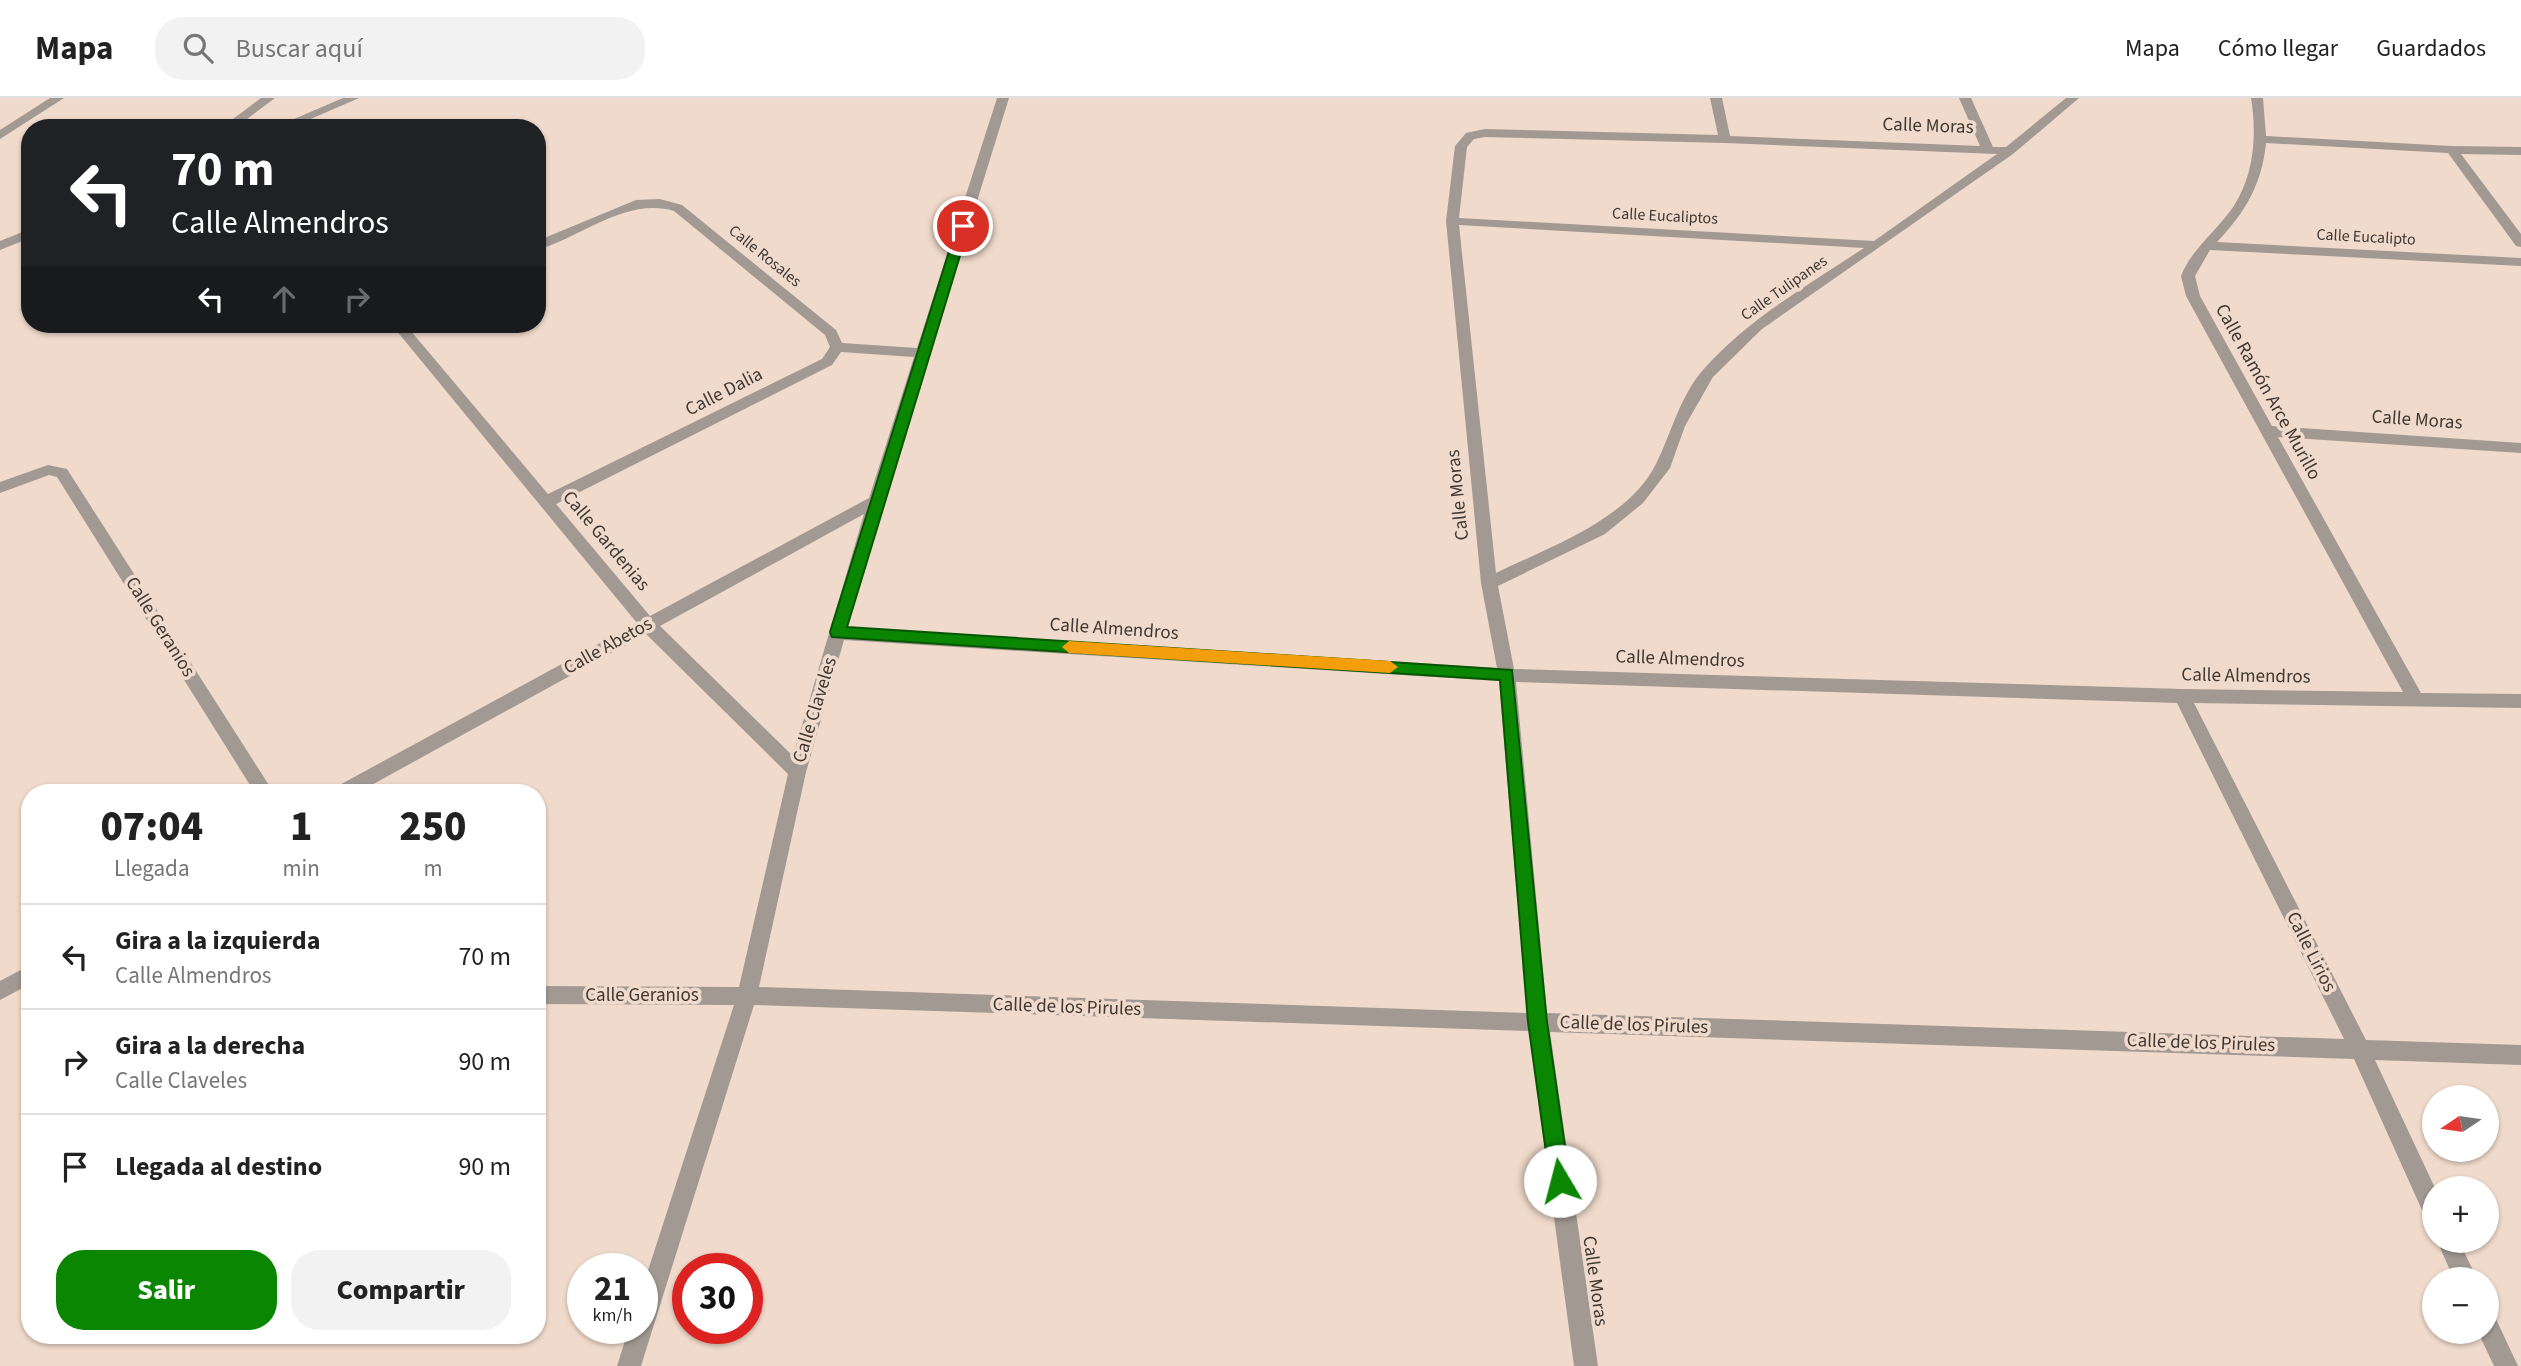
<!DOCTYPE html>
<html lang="es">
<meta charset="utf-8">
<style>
:root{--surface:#fff;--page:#f2f2f2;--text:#222;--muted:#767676;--line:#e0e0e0;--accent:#0b8603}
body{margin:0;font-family:"Source Sans 3",sans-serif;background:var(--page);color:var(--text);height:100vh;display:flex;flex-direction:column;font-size:26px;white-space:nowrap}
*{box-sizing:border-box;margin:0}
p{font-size:23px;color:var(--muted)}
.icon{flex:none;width:38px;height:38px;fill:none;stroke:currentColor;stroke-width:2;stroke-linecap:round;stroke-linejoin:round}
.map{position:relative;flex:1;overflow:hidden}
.sheet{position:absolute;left:21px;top:686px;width:525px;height:560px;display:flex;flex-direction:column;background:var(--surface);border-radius:28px;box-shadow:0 2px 5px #0004}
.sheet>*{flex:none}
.top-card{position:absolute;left:21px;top:21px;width:525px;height:214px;border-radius:28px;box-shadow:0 2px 5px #0004;background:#202124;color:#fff;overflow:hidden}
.needle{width:46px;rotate:257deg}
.buttons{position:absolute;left:2422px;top:987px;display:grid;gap:14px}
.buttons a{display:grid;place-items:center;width:77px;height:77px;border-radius:50%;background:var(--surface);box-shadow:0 2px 5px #0004;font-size:35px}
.speed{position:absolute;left:567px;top:1155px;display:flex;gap:14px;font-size:35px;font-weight:700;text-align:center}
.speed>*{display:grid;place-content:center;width:91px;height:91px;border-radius:50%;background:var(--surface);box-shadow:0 2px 5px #0004;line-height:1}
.speed small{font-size:18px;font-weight:400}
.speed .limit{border:10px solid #d22;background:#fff;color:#111}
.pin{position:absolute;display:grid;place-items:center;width:60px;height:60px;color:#fff;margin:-30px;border:4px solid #fff;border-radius:50%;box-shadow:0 2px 7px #0007}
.me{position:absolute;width:77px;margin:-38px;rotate:352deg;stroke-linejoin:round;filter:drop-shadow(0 0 5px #0008)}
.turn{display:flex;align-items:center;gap:24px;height:147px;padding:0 35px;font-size:32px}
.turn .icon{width:91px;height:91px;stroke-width:2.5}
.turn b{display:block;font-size:49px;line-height:60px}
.lanes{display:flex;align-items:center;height:66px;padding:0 35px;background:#0003;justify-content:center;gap:35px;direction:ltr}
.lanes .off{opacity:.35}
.eta{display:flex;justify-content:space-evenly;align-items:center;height:119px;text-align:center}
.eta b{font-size:42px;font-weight:800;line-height:49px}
.button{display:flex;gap:14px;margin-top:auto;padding:14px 35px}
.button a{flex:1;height:80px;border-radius:28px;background:var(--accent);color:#fff;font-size:28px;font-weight:800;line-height:80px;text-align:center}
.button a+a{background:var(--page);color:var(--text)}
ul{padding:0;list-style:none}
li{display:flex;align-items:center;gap:21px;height:105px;padding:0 35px;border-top:2px solid var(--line)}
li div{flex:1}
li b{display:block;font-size:26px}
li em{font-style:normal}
header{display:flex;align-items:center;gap:42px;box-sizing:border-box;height:98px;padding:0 35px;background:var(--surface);border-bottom:2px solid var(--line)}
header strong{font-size:33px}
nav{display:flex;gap:38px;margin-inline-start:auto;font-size:24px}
.search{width:490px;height:63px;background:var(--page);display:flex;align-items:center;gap:18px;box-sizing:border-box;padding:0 24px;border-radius:28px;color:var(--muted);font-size:26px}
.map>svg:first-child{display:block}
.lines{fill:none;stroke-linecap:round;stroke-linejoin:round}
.street{fill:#a29993;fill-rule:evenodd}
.route{fill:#0b8603;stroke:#075702;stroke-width:2}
.slow{fill:#f59e0b}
.labels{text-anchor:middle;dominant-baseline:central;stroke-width:7;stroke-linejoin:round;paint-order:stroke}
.far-street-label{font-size:16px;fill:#403832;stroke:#f0dacb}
.street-label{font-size:19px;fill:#403832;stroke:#f0dacb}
</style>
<header>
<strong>Mapa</strong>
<div class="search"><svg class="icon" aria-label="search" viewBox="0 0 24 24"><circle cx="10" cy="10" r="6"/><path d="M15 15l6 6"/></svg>Buscar aquí</div>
<nav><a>Mapa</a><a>Cómo llegar</a><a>Guardados</a></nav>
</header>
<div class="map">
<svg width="2521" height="1268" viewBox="0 0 2521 1268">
<rect width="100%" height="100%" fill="#f0dacb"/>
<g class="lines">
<path class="street" d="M50,0H64L0,41V32Z
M261,0H275L235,30H221Z
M343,0H359L290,30H273Z
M997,0H1009L884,403L847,529L1497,570L1481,485L1446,123L1455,48L1466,35L1485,31L1718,37L1710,0H1722L1730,38L1980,48L1959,0H1971L1993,49H2006L2066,0H2079L2013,56L1762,231L1713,279L1685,328L1670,370L1643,405L1605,436L1498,488L1514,571L2182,591L2403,594L2186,198L2181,178C2190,155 2208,140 2223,122C2253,89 2258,42 2251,0H2263L2266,38L2452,48L2521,49V57L2461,56L2521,136V149L2516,148L2448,55L2266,45C2262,86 2245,115 2217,144L2521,160V168L2210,152L2195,178L2200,198L2272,328L2521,345V355L2278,339L2421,595L2521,596V610L2194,605L2366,942L2521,947V967L2375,962L2435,1090L2434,1124L2426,1121L2354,961L1550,934L1598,1268H1574L1529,933L754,907L641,1268H617L629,1230H642V1191L734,907L537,906V888L739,889L788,676L646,536L357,695H331L334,690L637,525L391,226H405L548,396L822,261L830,249L825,237L674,113C626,99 582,139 537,152V143L636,102L660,101L682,107L836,232L842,245L917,250ZM1485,39L1725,45L1997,56L1874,143L1459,120L1467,49L1474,41ZM1459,127L1864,150C1808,187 1748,221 1703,272C1680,298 1671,336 1656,366C1628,422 1549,449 1496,475ZM841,254L914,259L869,400L650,518L556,406L832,267ZM864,416L793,658L660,528ZM844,542L1499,583L1527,915L759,889L806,674ZM1516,584L2177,605L2344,941L1547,915Z
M30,131V140L0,152V143Z
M48,367L67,371L274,695H255L57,379L49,377L0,395V384Z
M30,867V886L0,902V883Z
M2437,1143H2459L2477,1181H2454Z
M2487,1216L2495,1219L2518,1268H2494L2478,1234H2487Z"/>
</g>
<path class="route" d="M963,124L969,128L847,529L1512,572L1547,924L1570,1083L1567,1090L1560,1093L1553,1090L1550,1083L1528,924L1500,582L832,539L830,534L957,128Z"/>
<path class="slow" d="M1069,543L1390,563L1398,569L1390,575L1069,555L1062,549Z"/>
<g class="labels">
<g class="far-street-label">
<text transform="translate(1665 118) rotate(3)">Calle Eucaliptos</text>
<text transform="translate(2366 139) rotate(3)">Calle Eucalipto</text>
<text transform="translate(765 158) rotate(39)">Calle Rosales</text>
<text transform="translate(1784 190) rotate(-35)">Calle Tulipanes</text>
</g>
<g class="street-label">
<text transform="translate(1928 28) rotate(2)">Calle Moras</text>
<text transform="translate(724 294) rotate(-27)">Calle Dalia</text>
<text transform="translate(2268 294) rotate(61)">Calle Ramón Arce Murillo</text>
<text transform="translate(2417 322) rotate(4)">Calle Moras</text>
<text transform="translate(1458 397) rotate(-96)">Calle Moras</text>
<text transform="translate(606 443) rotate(50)">Calle Gardenias</text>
<text transform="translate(160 529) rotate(58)">Calle Geranios</text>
<text transform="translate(1114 531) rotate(4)">Calle Almendros</text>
<text transform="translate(608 548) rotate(-29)">Calle Abetos</text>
<text transform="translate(1680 561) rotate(2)">Calle Almendros</text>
<text transform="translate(2246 578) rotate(1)">Calle Almendros</text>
<text transform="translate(815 612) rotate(-73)">Calle Claveles</text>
<text transform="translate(2311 854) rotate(63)">Calle Lirios</text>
<text x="642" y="897">Calle Geranios</text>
<text transform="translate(1067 909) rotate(2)">Calle de los Pirules</text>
<text transform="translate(1634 927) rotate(2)">Calle de los Pirules</text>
<text transform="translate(2201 945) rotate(2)">Calle de los Pirules</text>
<text transform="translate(1595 1183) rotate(82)">Calle Moras</text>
</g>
</g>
</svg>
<div class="buttons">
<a><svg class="needle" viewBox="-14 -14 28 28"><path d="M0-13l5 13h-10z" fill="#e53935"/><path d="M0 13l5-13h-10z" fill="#767676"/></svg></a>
<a>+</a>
<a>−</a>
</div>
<div class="speed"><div>21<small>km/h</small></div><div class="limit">30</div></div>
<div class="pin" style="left:963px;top:128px;background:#d93025"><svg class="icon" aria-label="arrive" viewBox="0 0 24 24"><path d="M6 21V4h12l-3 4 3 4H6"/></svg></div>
<svg class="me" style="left:1560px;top:1083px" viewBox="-20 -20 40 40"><circle r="19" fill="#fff"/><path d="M0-13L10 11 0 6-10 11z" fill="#0b8603"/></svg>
<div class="top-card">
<div class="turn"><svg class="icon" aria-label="left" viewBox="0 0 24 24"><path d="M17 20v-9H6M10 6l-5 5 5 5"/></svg><div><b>70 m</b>Calle Almendros</div></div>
<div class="lanes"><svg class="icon" aria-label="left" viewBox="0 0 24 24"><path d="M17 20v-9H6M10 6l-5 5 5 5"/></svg><svg class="icon off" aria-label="ahead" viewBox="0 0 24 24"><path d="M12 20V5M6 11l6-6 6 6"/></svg><svg class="icon off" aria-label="right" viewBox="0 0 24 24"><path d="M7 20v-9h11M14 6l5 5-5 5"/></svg></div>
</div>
<section class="sheet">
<div class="eta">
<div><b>07:04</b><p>Llegada</p></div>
<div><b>1</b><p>min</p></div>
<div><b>250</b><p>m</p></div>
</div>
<ul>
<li><svg class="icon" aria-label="left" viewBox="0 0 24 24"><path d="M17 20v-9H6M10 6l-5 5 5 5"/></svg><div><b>Gira a la izquierda</b><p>Calle Almendros</p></div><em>70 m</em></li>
<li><svg class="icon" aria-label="right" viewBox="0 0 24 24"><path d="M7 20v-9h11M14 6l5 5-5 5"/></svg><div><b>Gira a la derecha</b><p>Calle Claveles</p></div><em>90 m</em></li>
<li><svg class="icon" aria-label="arrive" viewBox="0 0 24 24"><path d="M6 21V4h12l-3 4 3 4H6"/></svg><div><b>Llegada al destino</b></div><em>90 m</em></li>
</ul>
<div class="button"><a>Salir</a><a>Compartir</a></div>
</section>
</div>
